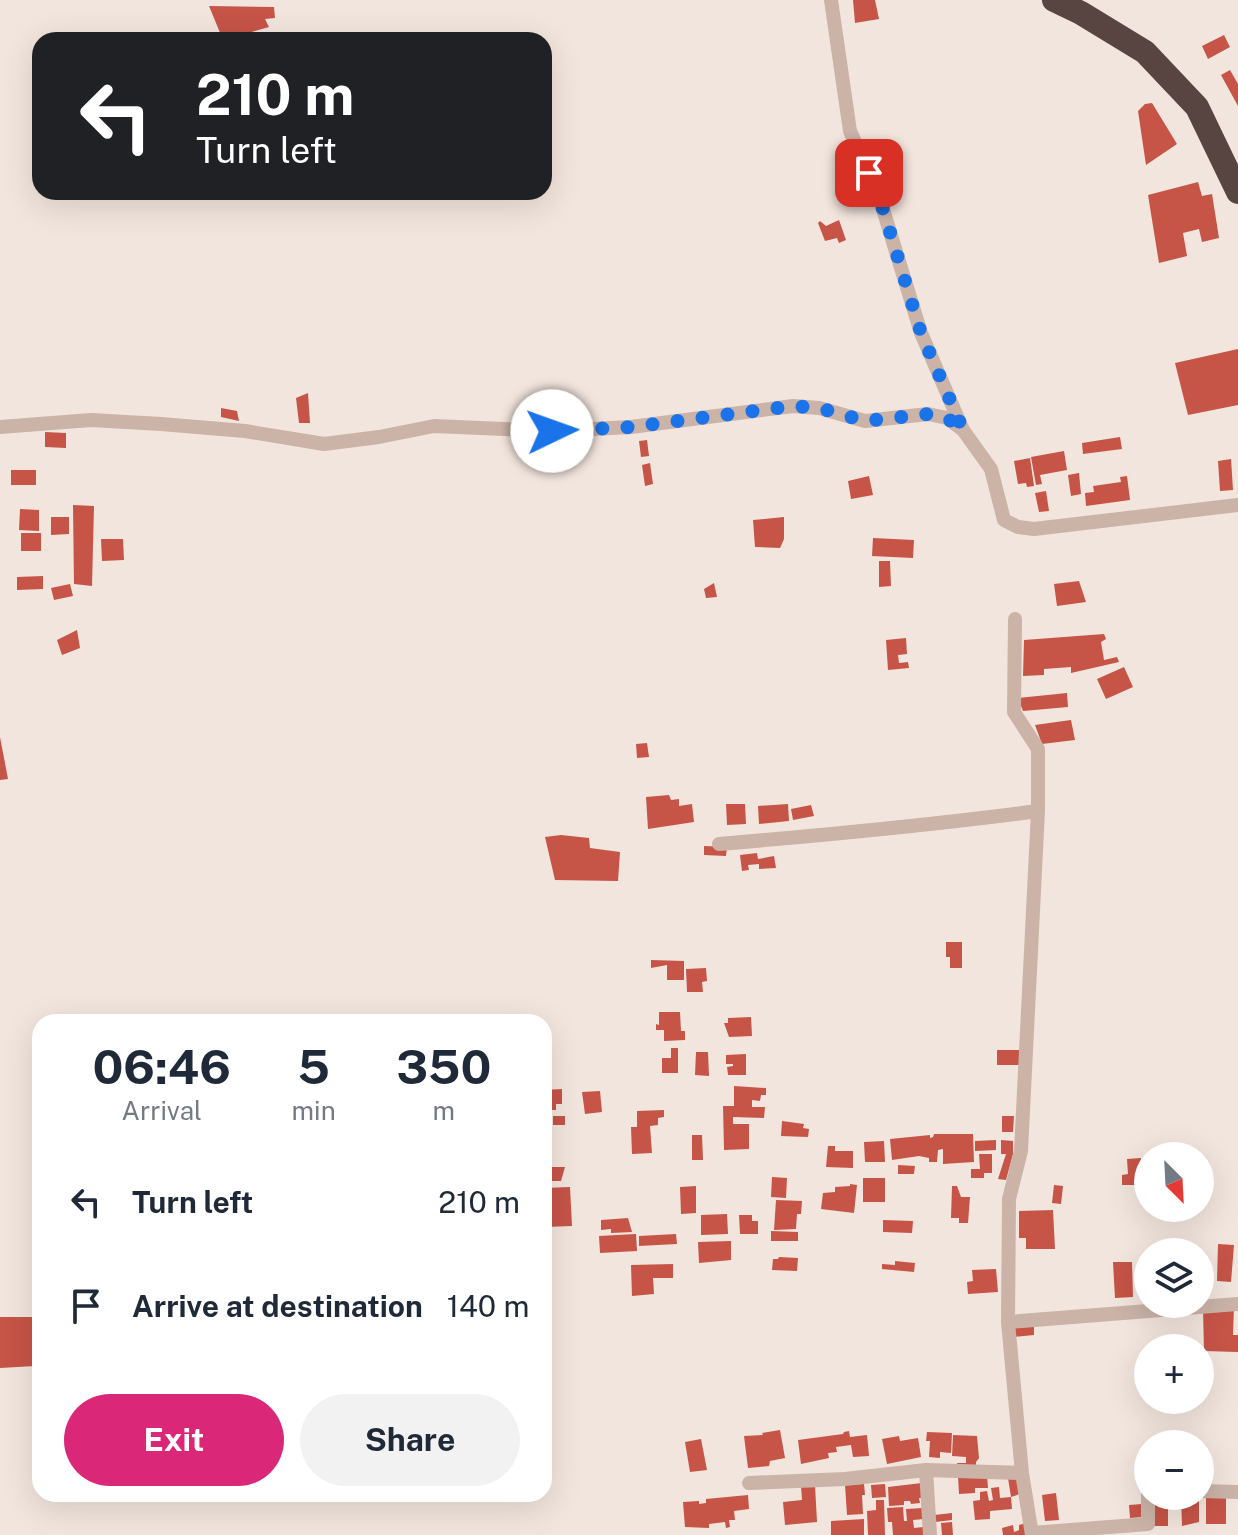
<!DOCTYPE html>
<meta charset="utf-8">
<style>
:root{--surface:#fff;--page:#f2f2f3;--text:#1f2937;--muted:#747a83;--accent:#db2777}
body{margin:0;font-family:"Public Sans",sans-serif;background:var(--page);color:var(--text);height:100vh;display:flex;flex-direction:column;font-size:30px;white-space:nowrap}
*{box-sizing:border-box;margin:0}
p{font-size:26px;color:var(--muted)}
.icon{flex:none;width:44px;height:44px;fill:none;stroke:currentColor;stroke-width:2;stroke-linecap:round;stroke-linejoin:round}
.map{position:relative;flex:1;overflow:hidden}
.sheet{position:absolute;left:32px;top:1014px;width:520px;height:488px;display:flex;flex-direction:column;background:var(--surface);border-radius:24px;box-shadow:0 8px 32px #0002}
.sheet>*{flex:none}
.guide{position:absolute;left:32px;top:32px;width:520px;height:168px;border-radius:24px;box-shadow:0 8px 32px #0002;background:#202124;color:#fff;overflow:hidden}
.needle{width:52px;rotate:156deg}
.controls{position:absolute;left:1134px;top:1142px;display:grid;gap:16px}
.controls a{display:grid;place-items:center;width:80px;height:80px;border-radius:50%;background:var(--surface);box-shadow:0 8px 32px #0002;font-size:40px}
.pin{position:absolute;display:grid;place-items:center;width:68px;height:68px;color:#fff;margin:-34px;border-radius:16px;box-shadow:0 4px 12px #0006}
.me{position:absolute;width:88px;margin:-44px;rotate:87deg;stroke-linejoin:round;filter:drop-shadow(0 0 6px #0008)}
.turn{display:flex;align-items:center;gap:28px;height:168px;padding:0 32px;font-size:36px}
.turn .icon{width:104px;height:104px;stroke-width:2.5}
.turn b{display:block;font-size:56px;line-height:68px}
.eta{display:flex;justify-content:space-evenly;align-items:center;height:136px;text-align:center}
.eta b{font-size:48px;font-weight:700;line-height:56px}
.button{display:flex;gap:16px;margin-top:auto;padding:16px 32px}
.button a{flex:1;height:92px;border-radius:48px;background:var(--accent);color:#fff;font-size:32px;font-weight:700;line-height:92px;text-align:center}
.button a+a{background:var(--page);color:var(--text)}
ul{padding:0;list-style:none}
li{display:flex;align-items:center;gap:24px;height:104px;padding:0 32px}
li div{flex:1}
li b{display:block;font-size:30px}
li em{font-style:normal}
.map>svg:first-child{display:block}
.building{fill:#c65447}
.lines{fill:none;stroke-linecap:round;stroke-linejoin:round}
.street{stroke:#cbb3a8;stroke-width:14}
.highway{stroke:#584440;stroke-width:24}
.route{stroke:#1a73e8;stroke-width:14;stroke-dasharray:0 25.2}
</style>
<div class="map">
<svg width="1238" height="1535" viewBox="0 0 1238 1535">
<rect width="100%" height="100%" fill="#f2e5dd"/>
<path class="building" d="M853,0H875L879,19L855,23Z
M209,6L274,7L275,18L265,19L269,27L223,40Z
M1224,35L1230,47L1208,59L1202,46Z
M1230,70L1238,84V106L1221,75Z
M1152,103L1177,144L1146,165L1138,111L1145,104Z
M1198,182L1202,196L1212,194L1219,238L1202,242L1199,229L1183,233L1187,256L1159,263L1148,195Z
M839,220L846,240L839,243L837,238L825,241L818,223L820,221L826,226Z
M1238,349V405L1188,415L1175,363Z
M308,393L310,423H299L296,398Z
M221,408L237,411L239,421L221,417Z
M45,432L66,433V448L45,447Z
M1120,437L1122,449L1083,454L1082,443Z
M647,440L649,456L641,457L639,441Z
M1064,451L1067,470L1040,475L1042,484L1036,485L1031,457Z
M1030,458L1034,486L1027,487L1026,483L1018,484L1014,461Z
M1231,459L1233,490L1220,491L1218,461Z
M650,463L653,484L645,486L642,465Z
M11,470H36V485H11Z
M1079,473L1081,494L1071,496L1068,475Z
M869,476L873,495L851,499L848,481Z
M1127,476L1130,500L1086,506L1085,493L1094,492L1093,486L1121,482L1120,477Z
M1046,491L1049,511L1039,512L1035,493Z
M73,505L94,506L92,586L74,584Z
M20,509L39,510V531L19,530Z
M51,517H69V534L51,535Z
M784,517V539L780,548L755,547L753,520Z
M21,533H41V551H21Z
M873,538L914,540L913,558L872,556Z
M101,539H123L124,560L102,561Z
M879,561H890L891,586L879,587Z
M43,576V589L17,590V577Z
M1079,581L1086,602L1057,606L1054,584Z
M714,583L717,597L706,598L704,589Z
M70,584L73,596L54,600L51,588Z
M77,630L80,648L62,655L57,640Z
M1104,634L1106,639L1101,642L1104,660L1117,657L1119,662L1071,673V667L1044,669V675L1023,676L1024,640Z
M906,638L907,654L898,655L899,663L908,662L909,668L888,670L886,640Z
M1124,667L1133,687L1106,699L1097,679Z
M1067,693L1068,707L1023,711L1018,698Z
M1071,720L1075,740L1042,744L1035,725Z
M0,737L8,779L0,780Z
M647,743L649,757L637,758L636,744Z
M669,795L671,800L679,799V806L692,804L694,822L648,829L646,797Z
M726,804H745L746,824L727,825Z
M788,804L789,821L759,824L758,806Z
M811,805L814,816L793,820L791,809Z
M561,835L589,838L590,848L620,852L618,881L555,880L545,837Z
M704,846L727,847L726,856L704,855Z
M757,853L758,859L774,856L776,868L759,869V864L748,865L749,870L742,871L740,855Z
M946,942H962V968H950V957H946Z
M651,960L684,961V980H667V965L651,968Z
M706,968L707,981L702,982L703,992H687L686,969Z
M659,1012H680L681,1031H685V1040L664,1041V1030H656V1024L659,1025Z
M751,1017L752,1036L729,1037L724,1023H728V1018Z
M671,1048H678V1073H662V1058H671Z
M997,1050H1019L1020,1065H997Z
M696,1052H708L709,1076L695,1075Z
M746,1054V1075H728L727,1067L733,1066V1064H726V1055Z
M734,1086L766,1088V1095H761L760,1101L752,1100V1107H765L764,1118L733,1117V1124H749V1149L724,1150L723,1106H734Z
M562,1089V1104H556V1110H544V1090Z
M600,1091L602,1112L585,1114L582,1092Z
M664,1110V1117L658,1118V1125L650,1126L652,1153L632,1154L631,1127H637V1111Z
M553,1116H565V1125H553Z
M1002,1116H1014L1013,1132H1002Z
M782,1121L804,1124L803,1128L809,1129L808,1137L781,1136Z
M934,1134H973L974,1162L943,1164V1149L938,1150L937,1162H929V1158L919,1156L892,1160L890,1139L930,1135V1138L933,1137Z
M692,1135H702L703,1160H692Z
M996,1140V1150L975,1151V1141Z
M1001,1140L1013,1141V1154L1006,1180L998,1179L1006,1154H1001Z
M884,1141L885,1162H865L864,1142Z
M828,1146H835V1151H853V1168L826,1167Z
M979,1154H992V1173H984V1178H971V1169H980Z
M1141,1158V1161H1148V1185H1122V1175L1128,1174L1127,1159Z
M898,1165L915,1166L914,1174H898Z
M544,1167H565L561,1181H544Z
M772,1177L787,1178L786,1198L771,1197Z
M863,1178H885V1202H863Z
M850,1184L857,1185L854,1213L821,1209L823,1193L835,1192V1187L850,1186Z
M1054,1185L1063,1186L1061,1204L1052,1203Z
M696,1186V1213L681,1214L680,1187Z
M952,1186H957L961,1197H970L968,1223H959V1218H951Z
M570,1187L572,1226L545,1227L544,1188Z
M776,1200L802,1201L801,1214H797L796,1229L774,1230Z
M1053,1210L1055,1249H1026V1238H1019V1211Z
M727,1214L728,1234L701,1235V1215Z
M739,1215H752V1221H758V1234H740Z
M628,1218L632,1232L611,1233V1229L601,1230V1220Z
M883,1220L913,1221L912,1233L883,1232Z
M771,1231L798,1232V1241H771Z
M636,1234L637,1251L600,1253L599,1236Z
M676,1234L677,1244L639,1246V1236Z
M731,1241V1260L699,1263L698,1242Z
M1218,1244L1234,1245L1231,1282L1217,1281Z
M1165,1245L1180,1246L1179,1252H1164Z
M779,1257L798,1258L797,1271L772,1270L773,1259H778Z
M1200,1259H1205L1204,1290L1200,1291Z
M895,1261L915,1263L914,1272L882,1269V1264L895,1265Z
M1113,1262H1132L1133,1297L1115,1298Z
M1140,1263H1148V1296H1141Z
M673,1264V1278H653L654,1294L632,1296L631,1265Z
M996,1269L998,1292L968,1294L967,1282L973,1281L972,1270Z
M1234,1306L1233,1335H1238V1352L1204,1351L1203,1309Z
M0,1317H35V1366L0,1368Z
M1034,1322V1335L1012,1337L1011,1324Z
M780,1430L785,1458L770,1461L769,1466L748,1468L744,1436L763,1435L762,1433Z
M849,1431L850,1437L867,1435L869,1456L853,1457L851,1445L836,1447L837,1452L828,1453L829,1458L801,1464L798,1440L843,1434L844,1432Z
M927,1432L952,1433L951,1453L940,1452V1458L929,1457L930,1441H926Z
M953,1435L977,1436L979,1458L976,1462V1470H958L957,1463H966V1457L952,1456Z
M899,1436L900,1441L918,1438L921,1457L887,1464L882,1439Z
M701,1439L707,1470L690,1472L685,1442Z
M987,1475L988,1488H975V1493L959,1494L958,1476Z
M1020,1475L1023,1493L1011,1497L1008,1478Z
M922,1483L923,1498H919L920,1503L911,1504L910,1501H904V1505L889,1506L888,1487Z
M864,1484L865,1495H862L863,1514L847,1515L845,1485Z
M885,1484L886,1497L872,1498L871,1485Z
M815,1485L817,1522L785,1525L783,1502L802,1500L801,1486Z
M999,1487L1000,1498L1011,1497L1012,1509L990,1511V1519L975,1520L973,1501L980,1500V1492L987,1491L989,1501L993,1500L991,1488Z
M1056,1493L1059,1520L1045,1521L1042,1495Z
M748,1495L749,1509L734,1511L735,1520H729L730,1527L726,1528L725,1522L709,1524V1528L685,1527L683,1502L699,1501V1504L706,1503V1499Z
M1152,1496H1168V1526H1152Z
M1181,1496H1199V1522L1182,1526Z
M1206,1497H1226V1524H1206Z
M876,1500H884L885,1535H868L867,1511L876,1510Z
M1142,1504L1143,1517L1130,1518L1129,1505Z
M903,1507L904,1521H907L906,1509L923,1508L924,1519L913,1520L914,1528L923,1527V1535H893L892,1522H888L887,1508Z
M952,1513V1520L935,1522L934,1515Z
M864,1519V1535H831V1521Z
M952,1522L953,1535H942L941,1523Z
M1026,1523L1029,1535H1003L1002,1528L1013,1525L1014,1532L1019,1530V1525Z"/>
<g class="lines">
<path class="street" d="M831,0L850,131L878,193L921,333L963,430L991,469L1004,520L1018,527L1034,529L1238,505
M0,427L91,420L161,424L245,431L324,444L379,437L434,426L552,431L631,427L793,406L819,408L865,421L928,414L947,418L963,430
M1015,619L1014,712L1038,749V811L1021,1151L1009,1199L1008,1322L1022,1473L1032,1535
M719,844C826,835 932,825 1038,811
M1008,1322L1238,1304
M926,1470L930,1535
M749,1483L845,1479L926,1470L1022,1473
M1200,1491L1238,1492
M1032,1533L1148,1524V1489"/>
<path class="highway" d="M1054,0L1081,13L1145,52L1197,107L1238,192"/>
</g>
<g class="lines">
<path class="route" d="M552,431L631,427L793,406L819,408L865,421L928,414L947,418L963,430L921,333L878,193L869,173"/>
</g>
</svg>
<div class="controls">
<a><svg class="needle" viewBox="-14 -14 28 28"><path d="M0-13l5 13h-10z" fill="#e53935"/><path d="M0 13l5-13h-10z" fill="#747a83"/></svg></a>
<a><svg class="icon" aria-label="layers" viewBox="0 0 24 24"><path d="M12 4l9 5-9 5-9-5zM3 14l9 5 9-5"/></svg></a>
<a>+</a>
<a>−</a>
</div>
<div class="pin" style="left:869px;top:173px;background:#d93025"><svg class="icon" aria-label="arrive" viewBox="0 0 24 24"><path d="M6 21V4h12l-3 4 3 4H6"/></svg></div>
<svg class="me" style="left:552px;top:431px" viewBox="-20 -20 40 40"><circle r="19" fill="#fff"/><path d="M0-13L10 11 0 6-10 11z" fill="#1a73e8"/></svg>
<div class="guide">
<div class="turn"><svg class="icon" aria-label="left" viewBox="0 0 24 24"><path d="M17 20v-9H6M10 6l-5 5 5 5"/></svg><div><b>210 m</b>Turn left</div></div>
</div>
<section class="sheet">
<div class="eta">
<div><b>06:46</b><p>Arrival</p></div>
<div><b>5</b><p>min</p></div>
<div><b>350</b><p>m</p></div>
</div>
<ul>
<li><svg class="icon" aria-label="left" viewBox="0 0 24 24"><path d="M17 20v-9H6M10 6l-5 5 5 5"/></svg><div><b>Turn left</b></div><em>210 m</em></li>
<li><svg class="icon" aria-label="arrive" viewBox="0 0 24 24"><path d="M6 21V4h12l-3 4 3 4H6"/></svg><div><b>Arrive at destination</b></div><em>140 m</em></li>
</ul>
<div class="button"><a>Exit</a><a>Share</a></div>
</section>
</div>
